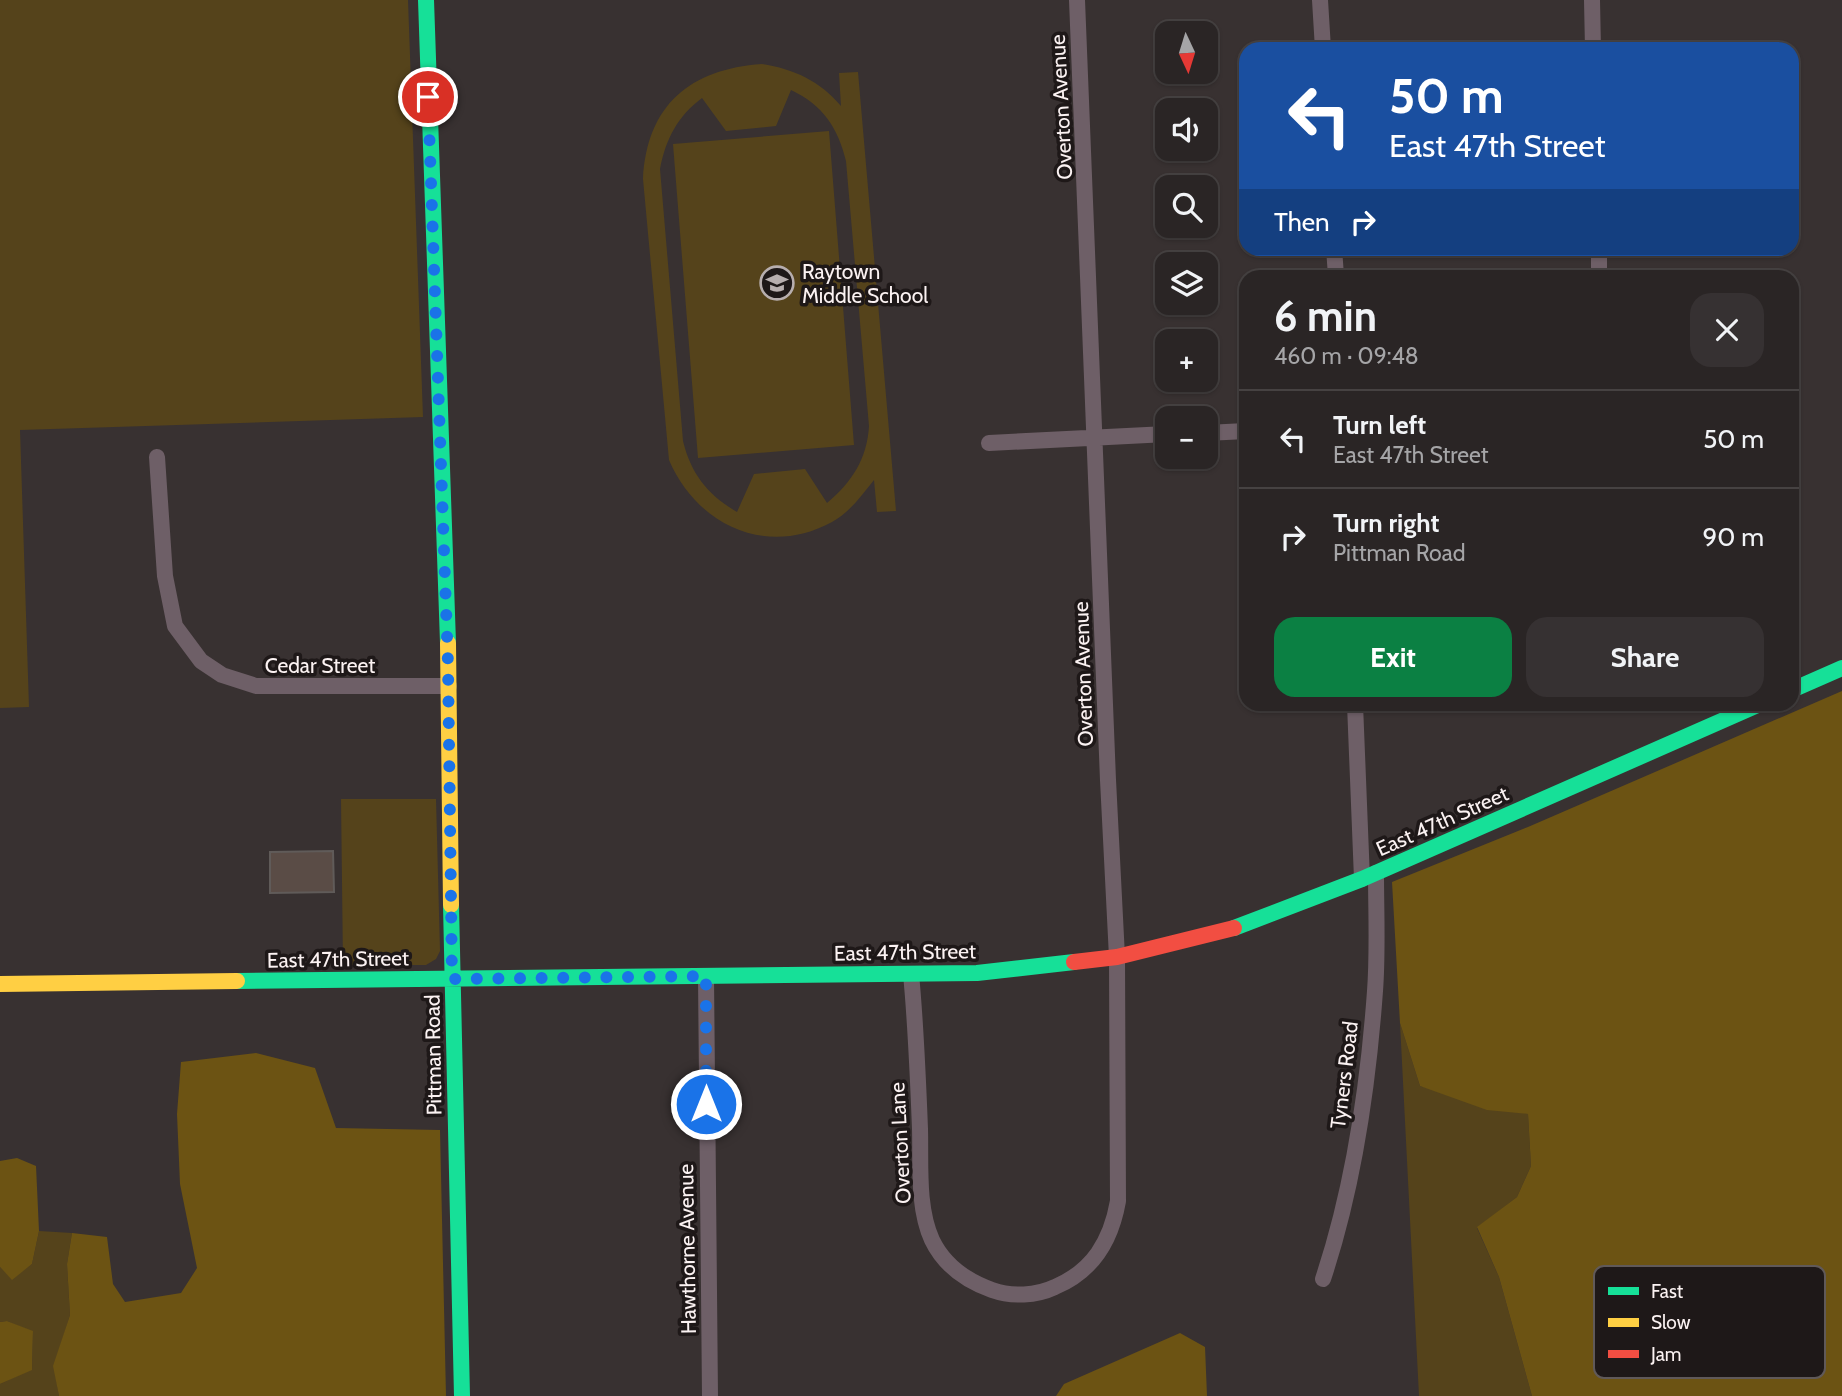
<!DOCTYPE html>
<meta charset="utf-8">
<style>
:root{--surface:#2a2525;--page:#363132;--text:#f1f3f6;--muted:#a5a5a7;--line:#464242;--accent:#0b8043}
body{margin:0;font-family:Cabin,sans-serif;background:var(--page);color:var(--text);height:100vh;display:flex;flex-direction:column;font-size:26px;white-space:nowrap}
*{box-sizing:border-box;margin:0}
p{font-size:23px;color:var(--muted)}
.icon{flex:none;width:38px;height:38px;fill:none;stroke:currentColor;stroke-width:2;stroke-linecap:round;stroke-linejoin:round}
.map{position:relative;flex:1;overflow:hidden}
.details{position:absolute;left:1239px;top:270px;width:560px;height:441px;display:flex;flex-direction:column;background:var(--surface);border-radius:21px;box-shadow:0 2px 5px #0004,0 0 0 2px var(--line)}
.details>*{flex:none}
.hud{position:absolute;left:1239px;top:42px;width:560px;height:214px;border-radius:21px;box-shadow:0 2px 5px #0004,0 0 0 2px var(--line);background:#1a4fa0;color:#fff;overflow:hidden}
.needle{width:46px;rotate:176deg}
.tools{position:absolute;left:1155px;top:21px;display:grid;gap:14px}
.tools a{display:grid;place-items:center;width:63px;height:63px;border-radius:14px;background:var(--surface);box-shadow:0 2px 5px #0004,0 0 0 2px var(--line);font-size:35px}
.pin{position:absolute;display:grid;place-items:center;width:60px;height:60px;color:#fff;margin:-30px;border:4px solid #fff;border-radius:50%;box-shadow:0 2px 7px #0007}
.me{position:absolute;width:77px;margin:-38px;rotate:0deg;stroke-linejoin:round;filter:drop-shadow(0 0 5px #0008)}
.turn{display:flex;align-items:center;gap:24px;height:147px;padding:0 35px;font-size:32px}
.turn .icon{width:91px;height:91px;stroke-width:2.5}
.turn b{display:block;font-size:49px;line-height:60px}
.then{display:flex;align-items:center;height:66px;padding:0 35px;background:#0003;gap:14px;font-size:26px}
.round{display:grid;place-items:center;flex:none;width:74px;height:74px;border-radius:21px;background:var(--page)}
.summary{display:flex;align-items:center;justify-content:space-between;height:119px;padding:0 35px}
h1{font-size:42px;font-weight:700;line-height:52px}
.cta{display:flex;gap:14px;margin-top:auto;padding:14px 35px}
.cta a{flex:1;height:80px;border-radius:21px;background:var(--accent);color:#fff;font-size:28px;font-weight:700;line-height:80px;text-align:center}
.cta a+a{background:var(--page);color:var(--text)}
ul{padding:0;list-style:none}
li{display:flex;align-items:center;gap:21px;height:98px;padding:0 35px;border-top:2px solid var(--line)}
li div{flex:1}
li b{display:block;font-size:26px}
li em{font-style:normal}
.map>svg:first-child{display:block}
.green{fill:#55431b;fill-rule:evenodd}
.forest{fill:#6c5313}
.building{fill:#5a4c46;stroke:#605b59;stroke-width:2}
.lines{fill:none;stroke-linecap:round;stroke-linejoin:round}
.street{stroke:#6e5f67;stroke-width:16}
.fast{stroke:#16e098;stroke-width:16}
.slow{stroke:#ffcf43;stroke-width:16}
.jam{stroke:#f24e42;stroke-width:16}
.route{stroke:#1a73e8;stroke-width:12;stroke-dasharray:0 21.6}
.labels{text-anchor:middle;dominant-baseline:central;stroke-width:7;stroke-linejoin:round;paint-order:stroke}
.street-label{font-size:21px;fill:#fbf2f2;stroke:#1e1818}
.poi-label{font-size:21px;fill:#fbf2f2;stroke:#1e1818;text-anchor:start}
.key{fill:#1e1818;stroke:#605959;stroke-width:2}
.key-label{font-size:19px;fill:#fbf2f2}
</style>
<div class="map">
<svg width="1842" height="1396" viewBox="0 0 1842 1396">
<rect width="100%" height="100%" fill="#383131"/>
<path class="green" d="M0,0H408L423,417L20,430L29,707L0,708Z
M762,64C794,69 820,81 841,106L839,73L858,72L896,511L877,512L874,480C862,495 849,513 832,522C766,558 697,525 669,460L643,179C647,105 690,69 762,64ZM791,90C823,105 838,128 846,161L869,426C867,459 852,482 827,503L805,469L754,474L737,512C708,495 691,474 683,441L660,169C666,138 678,116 702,98L726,131L776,126Z
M829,131L854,445L698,458L673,144Z
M341,799H436L440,951L436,959L426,965H343Z
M1400,1023L1420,1086L1528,1114L1531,1166L1517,1197L1477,1228L1499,1277L1532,1396H1419Z
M39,1231L72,1233L67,1264L70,1315L54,1366L59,1396H0V1384L32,1369L33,1332L7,1321L0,1322V1267L12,1279L32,1264Z"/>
<path class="forest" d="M1842,691V1396H1532L1499,1277L1477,1227L1517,1197L1531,1166L1528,1114L1487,1110L1420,1086L1400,1023L1392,882L1528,827Z
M256,1053L315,1068L336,1128L440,1130L446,1396H59L53,1366L70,1315L67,1264L72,1233L107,1237L113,1284L125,1302L181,1293L197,1268L180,1184L177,1114L181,1062Z
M17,1158L36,1166L39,1231L32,1264L12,1280L0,1267V1161Z
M7,1321L33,1331L32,1370L0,1384V1322Z
M1180,1333L1205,1347L1207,1396H1056L1064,1384Z"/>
<path class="building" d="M333,851L334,892L270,893V852Z"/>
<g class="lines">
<path class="street" d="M1320,0L1323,49
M1592,0L1593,49
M1334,248L1336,276
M1599,248V276
M1206,433L1246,431
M989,443L1167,434
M157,457L165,576L175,626L201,661L222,675L256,686H449
M1355,704L1362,879
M911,974C916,1026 918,1077 920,1129C921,1164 917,1207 932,1240C944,1265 967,1281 992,1290C1012,1297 1036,1296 1055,1287C1093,1271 1111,1241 1118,1201L1117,957L1108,780L1077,0
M706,976L710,1396
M1323,1279C1354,1186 1368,1088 1375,991C1378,952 1376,912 1376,873"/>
<path class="fast" d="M426,0L448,643
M1792,690L1842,668
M451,905L462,1396
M1234,928L1362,879L1760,704
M237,981L977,973L1074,962"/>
<path class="slow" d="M448,643L451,905
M0,984L237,981"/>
<path class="jam" d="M1074,962L1117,957L1234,928"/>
</g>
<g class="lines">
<path class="route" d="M428,97L448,664L452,979L706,976V1104"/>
</g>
<defs>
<symbol id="school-ring" viewBox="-11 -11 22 22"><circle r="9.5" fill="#1e1818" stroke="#b7aeae" stroke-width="1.5"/><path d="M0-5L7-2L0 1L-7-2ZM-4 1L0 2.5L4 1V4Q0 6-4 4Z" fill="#b7aeae"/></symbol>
</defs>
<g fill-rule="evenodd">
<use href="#school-ring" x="758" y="264" width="38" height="38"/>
</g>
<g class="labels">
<g class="street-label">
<text transform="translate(1061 107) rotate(-93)">Overton Avenue</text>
<text x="320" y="665">Cedar Street</text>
<text transform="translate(1083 674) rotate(-92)">Overton Avenue</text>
<text transform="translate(1442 821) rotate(-24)">East 47th Street</text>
<text transform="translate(905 952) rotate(-1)">East 47th Street</text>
<text transform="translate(338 959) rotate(-1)">East 47th Street</text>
<text transform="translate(433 1055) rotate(-91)">Pittman Road</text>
<text transform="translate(1344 1075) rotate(-83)">Tyners Road</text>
<text transform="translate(900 1143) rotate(-93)">Overton Lane</text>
<text transform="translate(687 1249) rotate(-91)">Hawthorne Avenue</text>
</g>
<g class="poi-label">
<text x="802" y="271">Raytown<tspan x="802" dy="24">Middle School</tspan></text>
</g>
</g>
<rect x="1594" y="1266" width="231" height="112" rx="10" class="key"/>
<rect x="1608" y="1287" width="31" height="8" fill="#16e098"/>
<rect x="1608" y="1318" width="31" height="9" fill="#ffcf43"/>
<rect x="1608" y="1350" width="31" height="8" fill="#f24e42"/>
<g class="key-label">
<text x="1651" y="1298">Fast</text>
<text x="1651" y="1329">Slow</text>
<text x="1651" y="1361">Jam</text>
</g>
</svg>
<div class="tools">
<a><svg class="needle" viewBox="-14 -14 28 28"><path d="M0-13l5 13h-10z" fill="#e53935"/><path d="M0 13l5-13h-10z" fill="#a5a5a7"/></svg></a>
<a><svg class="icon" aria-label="sound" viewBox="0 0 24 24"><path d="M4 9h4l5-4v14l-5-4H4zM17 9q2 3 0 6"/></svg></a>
<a><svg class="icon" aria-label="search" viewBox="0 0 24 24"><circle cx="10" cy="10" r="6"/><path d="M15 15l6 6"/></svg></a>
<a><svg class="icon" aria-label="layers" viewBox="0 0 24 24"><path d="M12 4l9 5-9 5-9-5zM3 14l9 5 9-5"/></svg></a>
<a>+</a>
<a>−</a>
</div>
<div class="pin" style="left:428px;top:97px;background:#d93025"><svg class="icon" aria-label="arrive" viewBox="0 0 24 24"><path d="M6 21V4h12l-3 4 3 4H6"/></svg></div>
<svg class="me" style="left:706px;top:1104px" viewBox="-20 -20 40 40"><circle r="17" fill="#1a73e8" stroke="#fff" stroke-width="3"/><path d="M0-11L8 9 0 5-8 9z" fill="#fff"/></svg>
<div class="hud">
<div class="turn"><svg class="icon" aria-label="left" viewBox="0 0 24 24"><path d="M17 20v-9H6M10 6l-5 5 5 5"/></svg><div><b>50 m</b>East 47th Street</div></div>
<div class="then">Then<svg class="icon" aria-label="right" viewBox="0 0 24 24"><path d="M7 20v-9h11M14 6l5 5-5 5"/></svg></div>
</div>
<section class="details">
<div class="summary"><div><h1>6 min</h1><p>460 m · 09:48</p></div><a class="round"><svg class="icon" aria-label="close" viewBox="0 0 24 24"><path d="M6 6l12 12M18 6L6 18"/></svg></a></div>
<ul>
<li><svg class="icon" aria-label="left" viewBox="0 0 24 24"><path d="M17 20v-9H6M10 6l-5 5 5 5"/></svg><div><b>Turn left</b><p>East 47th Street</p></div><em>50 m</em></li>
<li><svg class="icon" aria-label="right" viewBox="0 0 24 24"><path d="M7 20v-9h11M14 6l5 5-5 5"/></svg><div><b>Turn right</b><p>Pittman Road</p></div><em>90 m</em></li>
</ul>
<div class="cta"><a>Exit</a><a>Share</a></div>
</section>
</div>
